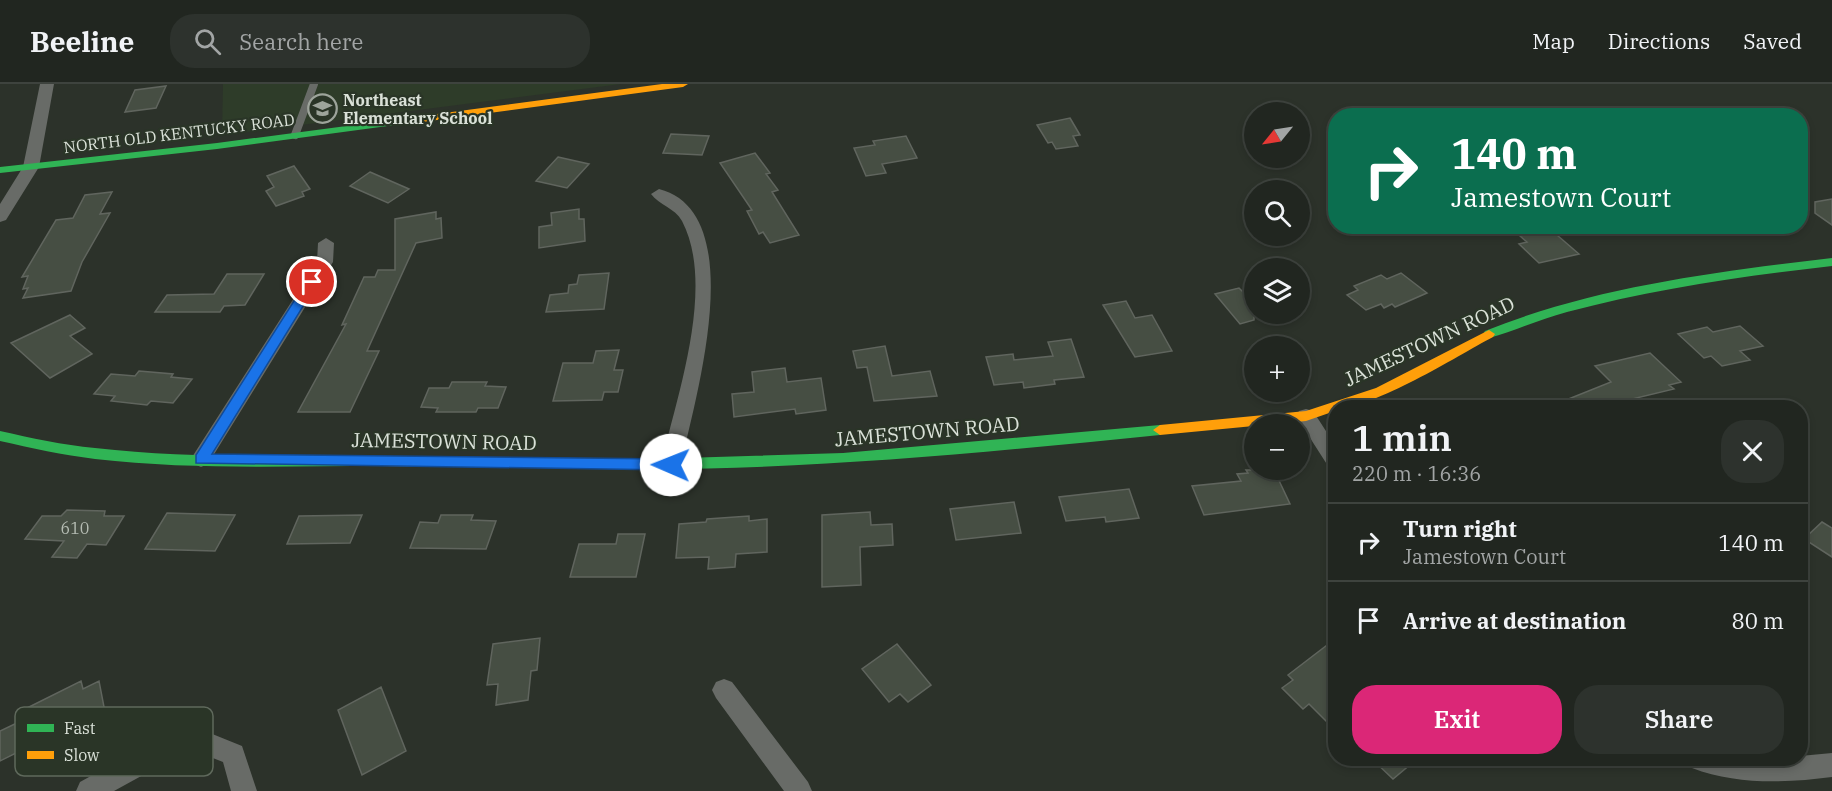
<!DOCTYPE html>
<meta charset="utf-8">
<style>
:root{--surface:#212620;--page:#2d322d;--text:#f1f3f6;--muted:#a2a5a5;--line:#3e433e;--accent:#db2777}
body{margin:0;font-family:"IBM Plex Serif",serif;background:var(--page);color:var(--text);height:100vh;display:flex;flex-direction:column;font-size:22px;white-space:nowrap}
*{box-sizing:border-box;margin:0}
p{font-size:20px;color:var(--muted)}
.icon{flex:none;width:33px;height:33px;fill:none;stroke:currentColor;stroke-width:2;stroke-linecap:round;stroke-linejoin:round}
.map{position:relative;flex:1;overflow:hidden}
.sheet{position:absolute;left:1328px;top:316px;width:480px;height:366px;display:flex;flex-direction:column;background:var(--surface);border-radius:24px;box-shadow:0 3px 9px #0003,0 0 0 2px var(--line)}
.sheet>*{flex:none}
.banner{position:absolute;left:1328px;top:24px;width:480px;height:126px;border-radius:24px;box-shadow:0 3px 9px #0003,0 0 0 2px var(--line);background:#0b6e4f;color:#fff;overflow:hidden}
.needle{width:39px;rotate:240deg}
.fabs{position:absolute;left:1244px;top:18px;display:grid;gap:12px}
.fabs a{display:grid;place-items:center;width:66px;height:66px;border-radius:50%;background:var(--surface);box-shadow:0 3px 9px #0003,0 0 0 2px var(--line);font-size:30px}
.pin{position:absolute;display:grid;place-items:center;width:51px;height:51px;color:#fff;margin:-26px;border:3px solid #fff;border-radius:50%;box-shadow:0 2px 6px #0007}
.me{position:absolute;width:66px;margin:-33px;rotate:271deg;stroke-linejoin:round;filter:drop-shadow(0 0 4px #0008)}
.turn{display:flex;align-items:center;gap:21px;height:126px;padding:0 24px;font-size:27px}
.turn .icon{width:78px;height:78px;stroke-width:2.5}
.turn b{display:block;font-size:42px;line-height:51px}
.round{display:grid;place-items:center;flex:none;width:63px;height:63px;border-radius:24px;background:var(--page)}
.summary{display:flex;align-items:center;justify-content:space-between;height:102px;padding:0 24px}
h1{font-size:36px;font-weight:600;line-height:45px}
.cta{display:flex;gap:12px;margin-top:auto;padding:12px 24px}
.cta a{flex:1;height:69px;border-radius:24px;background:var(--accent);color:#fff;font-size:24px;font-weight:600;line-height:69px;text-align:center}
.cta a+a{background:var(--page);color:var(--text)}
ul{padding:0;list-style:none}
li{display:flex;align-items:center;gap:18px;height:78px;padding:0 24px;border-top:2px solid var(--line)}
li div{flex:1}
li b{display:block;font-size:22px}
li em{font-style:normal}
header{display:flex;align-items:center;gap:36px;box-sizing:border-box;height:84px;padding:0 30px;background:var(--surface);border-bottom:2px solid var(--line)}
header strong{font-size:28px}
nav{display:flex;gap:33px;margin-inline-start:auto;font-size:21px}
.search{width:420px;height:54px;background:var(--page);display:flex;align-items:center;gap:15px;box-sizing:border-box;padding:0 21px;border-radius:24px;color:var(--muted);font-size:22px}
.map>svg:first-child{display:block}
.built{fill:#2e3c29}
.building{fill:#464e43;stroke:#60655e;stroke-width:1.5}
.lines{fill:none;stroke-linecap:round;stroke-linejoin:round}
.lane{stroke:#686b67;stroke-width:8}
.street{fill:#686b67;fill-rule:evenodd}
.fast{fill:#30b455;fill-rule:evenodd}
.slow{fill:#ff9f0a;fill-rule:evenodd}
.route{fill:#1a73e8;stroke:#114b97;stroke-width:1.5}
.labels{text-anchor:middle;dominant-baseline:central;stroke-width:4.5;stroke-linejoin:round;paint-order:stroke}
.far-poi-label{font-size:16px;font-weight:bold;fill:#dae1d8;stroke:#2a3527;text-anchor:start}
.far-street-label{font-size:16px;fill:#dae1d8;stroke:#2a3527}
.number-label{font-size:16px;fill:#b5bcb3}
.street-label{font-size:20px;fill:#dae1d8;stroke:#2a3527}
.key{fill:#2a3527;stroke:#5f695c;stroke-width:1.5}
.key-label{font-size:16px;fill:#dae1d8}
</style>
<header>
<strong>Beeline</strong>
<div class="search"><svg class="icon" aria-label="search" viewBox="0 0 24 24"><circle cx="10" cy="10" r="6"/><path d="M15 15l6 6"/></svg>Search here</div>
<nav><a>Map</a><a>Directions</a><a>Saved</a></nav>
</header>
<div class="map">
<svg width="1832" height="707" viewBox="0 0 1832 707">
<rect width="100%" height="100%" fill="#2c322a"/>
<path class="built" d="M223,0H621L222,51Z"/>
<path class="building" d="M166,2L156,24L125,28L135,6Z
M1070,34L1080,51L1073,52L1078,62L1056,65L1052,58L1048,59L1037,41Z
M671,50L709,52L702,71L663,69Z
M906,52L917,74L882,80L886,89L866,92L854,64L875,61L873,57Z
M755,69L770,89L766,90L778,106L772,108L799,151L770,159L763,148L759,150L747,127L752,126L720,79Z
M558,73L589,80L567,104L536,97Z
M294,82L310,105L302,108L304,112L276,122L266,107L274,103L267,92Z
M370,88L409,105L388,119L350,102Z
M112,108L100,130L110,129L82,178L71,207L23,214L28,204L23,205L28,192L22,193L56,136L73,134L85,111Z
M1832,115V141L1815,129V118Z
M579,125V135H584L585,157L539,164V143L552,141L551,129Z
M436,128V135L441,134L442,154L416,159L367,267H379L350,328H298L346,240L342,241L364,193H375L378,186H395V135Z
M1550,145L1579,170L1539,179L1519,160L1527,158L1520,152Z
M609,189L604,225L546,228L550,211L568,209L569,201L577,200L579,191Z
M1401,189L1427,209L1395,223L1392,220L1384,224L1381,220L1366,226L1347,211L1358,206L1354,202L1381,191L1387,195Z
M227,190H264L245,221L224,222L220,228H155L167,211L214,210Z
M1239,204L1244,209L1254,206V236L1240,240L1215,210Z
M1126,217L1135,234L1152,231L1172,267L1135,273L1103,221Z
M70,231L85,244L70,252L92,270L50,294L11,259Z
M1740,242L1763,262L1740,267L1750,276L1722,282L1711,272L1704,274L1678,250L1707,243L1713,248Z
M1071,255L1084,293L1054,296L1055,300L1024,304L1023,298L994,301L986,273L1013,270L1014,276L1053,272L1048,258Z
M885,262L892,292L930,287L937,312L874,317L867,283L857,284L853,267Z
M619,266L614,286H623L618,308H604L602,316L553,317L563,279H593L596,267Z
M1650,269L1681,298L1669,301L1674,305L1595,324H1546L1611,298L1595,282Z
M785,284L787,298L821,294L826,326L796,330L795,325L734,333L732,310L754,308L752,288Z
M139,287L173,290L171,293L192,295L173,319L151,317L147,321L111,317L115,312L94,310L111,290L135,292Z
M452,298H487L485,302L506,303L498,324H478L476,328H436L438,324L421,323L429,304H449Z
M1246,386H1274L1290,420L1204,431L1192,402L1241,397L1237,390L1248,389Z
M1129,405L1139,434L1106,438L1105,433L1066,437L1059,413Z
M1014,418L1021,449L956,456L950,425Z
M67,426L105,427L104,432H124L106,461L87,460L77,474L52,473L64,457L25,455L42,432H61Z
M870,428L871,441L892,440L893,461L860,463L861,501L822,503V431Z
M167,429L235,431L215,467L145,465Z
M362,431L350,459L287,460L299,432Z
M441,431H473L471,436L496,437L486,465L410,464L420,438L438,439Z
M749,432V437L767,435V468L736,470L735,483L708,485L709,473L676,474L679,440L706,438L707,435Z
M1822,438L1832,444V473L1804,455Z
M618,450H645L636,493H570L579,460H616Z
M540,554L537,586L531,587L528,616L496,621L498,600L487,601L493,560Z
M1335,555V646L1309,620L1303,625L1282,604L1293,596L1288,591Z
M897,560L931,601L908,618L900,610L889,618L862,585Z
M81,597L83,605L99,597L105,628L22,670V666L0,677V647L19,638L17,629Z
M381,603L406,667L362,691L338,626Z
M1372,675H1417L1393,695Z"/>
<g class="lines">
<path class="lane" d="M295,51L314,0"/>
<path class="street" d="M40,0H54L39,83L6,136L0,138V120L23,83Z
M659,105C752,129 694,318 681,380L678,386L671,388L664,386L661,380C677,312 716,202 682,137C675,124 659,121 651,110Z
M326,154L334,159L333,178L208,380L201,383L194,380L191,375L194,370L317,178L318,159Z
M1306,325L1313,327L1335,361V385L1328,382L1296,332L1299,327Z
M724,595L732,598L808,698L812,707H784L716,614L712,606L716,598Z
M195,643L242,662L257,707H231L223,678L195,667L154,685L114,707H76L80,698L136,667Z
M1832,669V693C1786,699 1736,701 1692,684L1689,675H1800V672Z"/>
<path class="fast" d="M407,34L410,35V39L217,65L0,89V83L217,59Z
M1832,174V182C1743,192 1653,205 1567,228C1540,235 1515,247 1489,254L1483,250L1485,247C1594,203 1715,188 1832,174Z
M1160,341L1167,346L1160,351C990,368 822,385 651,385L646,384L644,380L646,376L651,375L843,369Z
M0,347C31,354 63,361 95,364C190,375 287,371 383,372L388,373L390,377L388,381L383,382C287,382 190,386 95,375C63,371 31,364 0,357Z"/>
<path class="slow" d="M662,0H688L683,3L407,40L402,37L407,34Z
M1489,246L1495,250L1493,253C1455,273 1376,324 1335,324V327L1306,337L1160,351L1153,346L1160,341L1306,327L1376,304Z
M383,372L651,375L656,376L658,380L656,384L651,385L383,382L378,381L376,377L378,373Z"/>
</g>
<path class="route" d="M312,194L318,198L212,370L671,375L678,381L671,386L196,379V371L308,195Z"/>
<defs>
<symbol id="school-ring" viewBox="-11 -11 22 22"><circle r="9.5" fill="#2a3527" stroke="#9da49b" stroke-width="1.5"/><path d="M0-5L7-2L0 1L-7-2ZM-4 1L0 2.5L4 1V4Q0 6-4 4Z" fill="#9da49b"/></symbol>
</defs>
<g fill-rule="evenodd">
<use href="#school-ring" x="306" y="8" width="33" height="33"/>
</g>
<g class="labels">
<g class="far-poi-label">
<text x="343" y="16">Northeast<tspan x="343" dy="18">Elementary School</tspan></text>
</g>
<g class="far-street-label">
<text transform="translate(179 49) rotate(-7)">NORTH OLD KENTUCKY ROAD</text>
</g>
<g class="number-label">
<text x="75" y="444">610</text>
</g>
<g class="street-label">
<text transform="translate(1429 257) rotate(-25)">JAMESTOWN ROAD</text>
<text transform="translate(927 347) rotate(-5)">JAMESTOWN ROAD</text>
<text transform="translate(444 357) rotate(1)">JAMESTOWN ROAD</text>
</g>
</g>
<rect x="15" y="623" width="198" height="69" rx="9" class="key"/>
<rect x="27" y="640" width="27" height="8" fill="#30b455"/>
<rect x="27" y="667" width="27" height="8" fill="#ff9f0a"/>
<g class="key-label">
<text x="64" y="650">Fast</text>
<text x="64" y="677">Slow</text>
</g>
</svg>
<div class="fabs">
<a><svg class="needle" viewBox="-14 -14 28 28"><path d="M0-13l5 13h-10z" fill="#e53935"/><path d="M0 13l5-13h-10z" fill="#a2a5a5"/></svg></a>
<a><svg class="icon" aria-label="search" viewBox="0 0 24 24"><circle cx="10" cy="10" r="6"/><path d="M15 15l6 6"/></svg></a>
<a><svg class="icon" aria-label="layers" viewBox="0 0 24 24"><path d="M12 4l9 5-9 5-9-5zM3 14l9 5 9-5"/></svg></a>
<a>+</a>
<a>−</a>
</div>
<div class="pin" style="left:312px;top:198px;background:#d93025"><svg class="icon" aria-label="arrive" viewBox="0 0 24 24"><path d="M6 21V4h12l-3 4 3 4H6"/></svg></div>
<svg class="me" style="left:671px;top:381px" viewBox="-20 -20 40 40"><circle r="19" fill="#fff"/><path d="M0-13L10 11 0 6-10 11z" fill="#1a73e8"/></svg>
<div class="banner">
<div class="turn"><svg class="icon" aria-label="right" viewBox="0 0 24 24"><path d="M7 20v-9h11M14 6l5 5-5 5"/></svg><div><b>140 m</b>Jamestown Court</div></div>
</div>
<section class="sheet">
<div class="summary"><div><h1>1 min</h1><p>220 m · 16:36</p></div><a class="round"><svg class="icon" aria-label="close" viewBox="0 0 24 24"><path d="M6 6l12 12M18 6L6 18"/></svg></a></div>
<ul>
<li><svg class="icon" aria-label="right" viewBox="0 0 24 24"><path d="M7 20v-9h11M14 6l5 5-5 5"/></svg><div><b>Turn right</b><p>Jamestown Court</p></div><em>140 m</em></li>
<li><svg class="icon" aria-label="arrive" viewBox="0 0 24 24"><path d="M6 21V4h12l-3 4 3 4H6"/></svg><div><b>Arrive at destination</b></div><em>80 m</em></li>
</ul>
<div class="cta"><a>Exit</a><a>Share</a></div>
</section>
</div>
